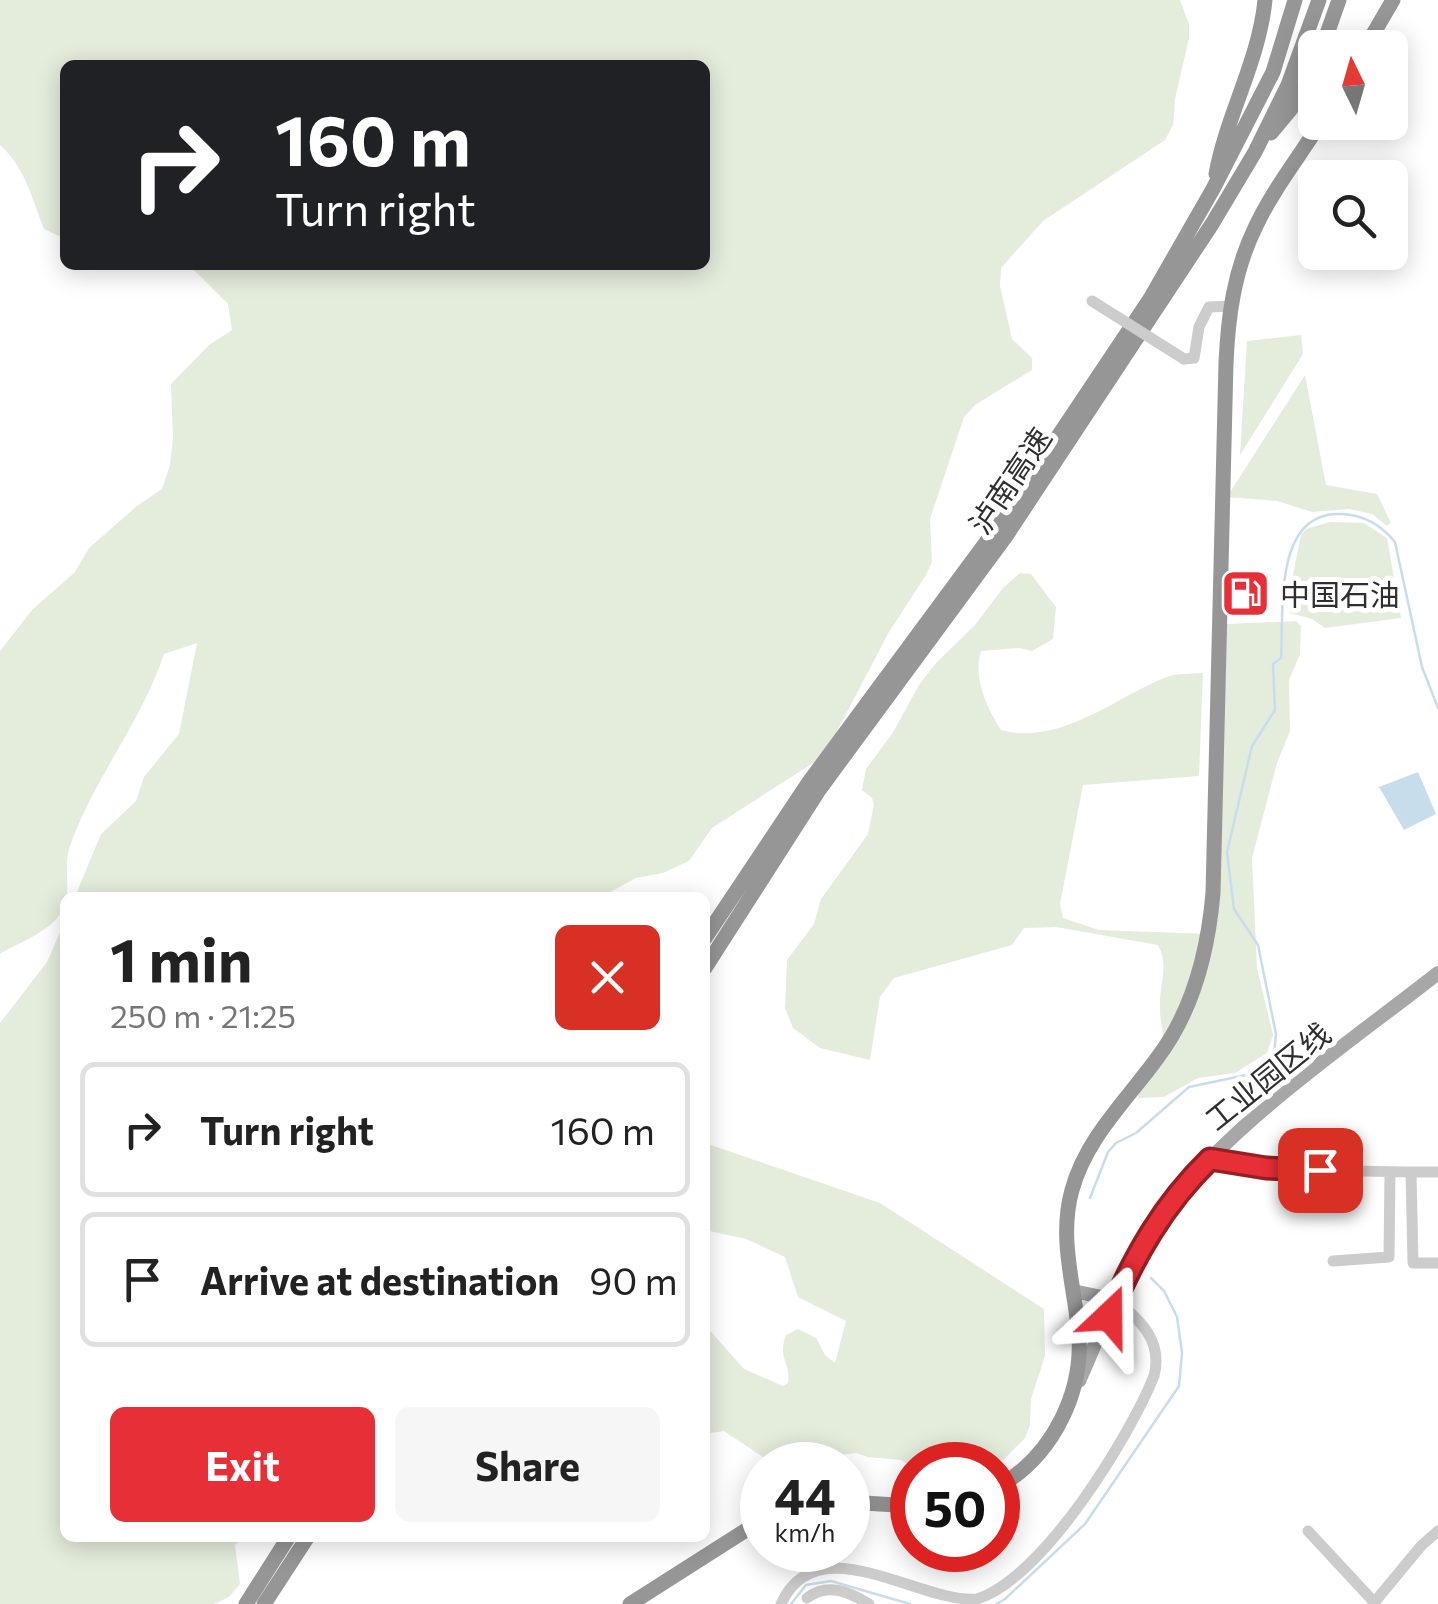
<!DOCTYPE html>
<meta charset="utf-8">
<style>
:root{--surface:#fff;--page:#f6f6f6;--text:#222;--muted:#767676;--line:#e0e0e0;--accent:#e72f38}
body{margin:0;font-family:Commissioner,"Noto Sans SC",sans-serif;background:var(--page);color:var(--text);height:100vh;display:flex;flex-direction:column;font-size:38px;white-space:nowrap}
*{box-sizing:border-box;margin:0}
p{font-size:32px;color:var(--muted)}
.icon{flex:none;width:55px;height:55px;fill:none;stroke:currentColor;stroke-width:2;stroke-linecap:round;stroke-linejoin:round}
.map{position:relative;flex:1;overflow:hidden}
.sheet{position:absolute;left:60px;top:892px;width:650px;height:650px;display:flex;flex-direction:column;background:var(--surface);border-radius:15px;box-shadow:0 5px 25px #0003}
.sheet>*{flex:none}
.hud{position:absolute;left:60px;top:60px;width:650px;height:210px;border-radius:15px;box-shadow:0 5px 25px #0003;background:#202124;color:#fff;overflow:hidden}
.needle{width:65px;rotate:355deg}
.tools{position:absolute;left:1298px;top:30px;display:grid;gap:20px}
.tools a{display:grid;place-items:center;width:110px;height:110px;border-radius:15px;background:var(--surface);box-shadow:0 5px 25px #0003;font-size:50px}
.speed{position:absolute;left:740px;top:1442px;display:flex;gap:20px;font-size:50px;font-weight:700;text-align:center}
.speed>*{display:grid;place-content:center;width:130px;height:130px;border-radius:50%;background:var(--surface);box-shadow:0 5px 25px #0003;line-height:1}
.speed small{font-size:25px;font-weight:400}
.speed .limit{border:15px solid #d22;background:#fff;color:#111}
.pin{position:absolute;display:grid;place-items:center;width:85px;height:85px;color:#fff;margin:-42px;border-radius:20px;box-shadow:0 5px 15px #0006}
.me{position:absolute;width:110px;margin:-55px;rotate:23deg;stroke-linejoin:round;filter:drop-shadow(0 0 8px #0008)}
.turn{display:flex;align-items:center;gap:35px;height:210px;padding:0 50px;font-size:45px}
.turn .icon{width:130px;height:130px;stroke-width:2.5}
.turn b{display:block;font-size:70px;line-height:85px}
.round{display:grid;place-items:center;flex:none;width:105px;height:105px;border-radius:15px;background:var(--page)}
.overview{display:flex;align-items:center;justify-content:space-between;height:170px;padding:0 50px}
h1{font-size:60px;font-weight:700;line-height:75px}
.button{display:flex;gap:20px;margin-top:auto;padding:20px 50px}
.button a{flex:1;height:115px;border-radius:15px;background:var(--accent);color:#fff;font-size:40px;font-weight:700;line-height:115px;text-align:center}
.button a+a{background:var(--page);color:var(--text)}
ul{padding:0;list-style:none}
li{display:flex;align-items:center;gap:30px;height:135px;margin:0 20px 15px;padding:0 30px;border:5px solid var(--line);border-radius:15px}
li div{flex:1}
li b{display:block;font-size:38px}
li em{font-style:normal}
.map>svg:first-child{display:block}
.green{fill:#e4ecdc}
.water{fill:#c8ddec}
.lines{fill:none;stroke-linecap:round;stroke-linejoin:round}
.stream{stroke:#c8ddec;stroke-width:2.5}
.minor{stroke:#ccc;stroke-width:11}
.major{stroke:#a7a7a7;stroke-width:14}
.highway{stroke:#969696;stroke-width:15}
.minor-bridge{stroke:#ccc;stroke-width:11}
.route-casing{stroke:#961f24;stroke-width:25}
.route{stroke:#e72f38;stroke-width:18}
.labels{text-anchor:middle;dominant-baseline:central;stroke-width:10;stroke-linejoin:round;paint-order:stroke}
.street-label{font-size:30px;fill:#2f2f2f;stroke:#fff}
.poi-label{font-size:30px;fill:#2f2f2f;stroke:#fff;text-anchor:start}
</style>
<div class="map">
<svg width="1438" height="1604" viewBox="0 0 1438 1604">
<rect width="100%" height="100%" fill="#fff"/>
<path class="green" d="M0,0H1180L1189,24V38L1175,99L1173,125L1165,140L1043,221L1001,268L1000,286L1012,339L1032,358V370L975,405L964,417L930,519L932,562L926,575L889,632L824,756L712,828L689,861L663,873L636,878L601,897H75L101,834L136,801L144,777L179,734L197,643L164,654C141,723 94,778 70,846C62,868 73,892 62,911C49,933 21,941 0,954V651L32,610L75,572L89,548L137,506L162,489L170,465L173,438L171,384L209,345L232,330L228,304L189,265H705V65H65V239L44,229C32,199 25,167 0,145Z
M1301,335L1303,354L1240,455L1247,341Z
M1305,375L1326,485L1377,494L1391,523L1387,526L1372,514L1349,509L1312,512L1277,501L1227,497Z
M1330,522L1364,523L1387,538L1401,618L1325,628L1312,619L1290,613V590L1301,535L1306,529Z
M1020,573L1031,574L1056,607L1053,639L1032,651L1019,648L981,651C973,679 986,706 1001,730C1059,746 1113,699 1164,678C1175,673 1190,674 1203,673L1199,776L1083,785L1060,904L1063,918L1099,930L1210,934L1226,669L1223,648L1227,624L1296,621L1301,626L1300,654L1289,680L1290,731L1277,763L1252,858L1257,968L1273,1035L1267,1053L1235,1073L1198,1078L1164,1097L1138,1098L1139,1091L1166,1053C1164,1037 1159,1019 1160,1003C1160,982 1169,964 1158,945L1056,927L1024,928L1012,945L894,978L880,997L870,1060L820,1048L793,1028L785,1008L787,960L814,924L821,899L868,834L874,804L872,798L862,790L866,769L892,734L919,685L936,663L975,625L1003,588Z
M65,921V1538H243L235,1545L240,1584L229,1597L214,1604H0V1023L47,962Z
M705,1143L880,1203L1044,1309L1045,1356L1031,1399L1030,1425L1025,1438L1003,1460L967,1459L912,1467L901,1460L868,1457L856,1453L781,1462L766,1459L724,1431L705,1434V1325L744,1369L783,1386L788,1383C791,1362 777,1359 786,1335L798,1329L816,1338L825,1355L835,1363L846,1321L798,1297L785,1257L746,1239L705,1230Z"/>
<path class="water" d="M1418,772L1436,814L1404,830L1379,787Z"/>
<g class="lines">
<path class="stream" d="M1090,1198L1108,1152L1116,1143L1136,1133L1189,1087L1251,1074L1274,1054L1276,1034L1258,945L1234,909L1227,852L1252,746L1275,710L1273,664L1281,658C1284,610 1273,510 1342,514C1365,515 1381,525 1395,542L1422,667L1438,708
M791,1604L806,1585L831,1581L910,1604
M996,1604L1005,1599L1085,1524L1179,1386L1182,1353L1177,1317L1164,1291L1151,1278"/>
<path class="minor" d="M1184,359L1194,358L1199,327L1209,307L1231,306
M1210,1159C1286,1170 1361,1172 1438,1172
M1411,1172L1413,1263H1438
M1333,1261L1389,1257L1390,1172
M1308,1531L1374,1602
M807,1598C828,1582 849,1592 869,1604
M781,1604C817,1524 920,1604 977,1599C1043,1578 1129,1438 1154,1376C1163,1341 1141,1321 1116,1300
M1373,1604L1421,1546L1438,1531"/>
<path class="major" d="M1073,1291L1116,1300
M1079,1381C1102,1331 1120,1274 1152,1228C1220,1129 1343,1048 1438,973"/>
<path class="highway" d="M1322,48L1339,0
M1365,48L1393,0
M1271,133L1291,109L1315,64
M1216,174C1227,114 1259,61 1265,0
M705,938L809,782L996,529L1150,299L1213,189L1273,72L1295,0
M705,968L819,790L1006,536L1212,224L1255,152L1288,85L1319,0
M998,1487C1053,1456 1086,1390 1078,1326C1073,1281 1059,1236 1072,1190C1086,1138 1127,1100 1158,1057C1194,1009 1208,951 1213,893L1226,363C1228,317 1234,271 1255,228C1272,191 1299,157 1321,122
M848,1502L912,1506
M246,1604L288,1538
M264,1604L307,1538
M630,1604L762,1520"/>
<path class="minor-bridge" d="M1092,301L1184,359"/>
</g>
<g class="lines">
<defs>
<path id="route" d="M1109,1316C1134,1256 1163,1205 1210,1159L1266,1168L1320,1170"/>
</defs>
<use href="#route" class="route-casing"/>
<use href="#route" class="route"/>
</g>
<defs>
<symbol id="fuel-square" viewBox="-11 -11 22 22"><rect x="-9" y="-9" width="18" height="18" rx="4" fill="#e72f38" stroke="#fff"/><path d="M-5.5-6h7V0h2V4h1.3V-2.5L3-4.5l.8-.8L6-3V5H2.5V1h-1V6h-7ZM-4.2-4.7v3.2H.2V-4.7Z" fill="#fff"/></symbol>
</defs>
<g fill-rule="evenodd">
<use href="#fuel-square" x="1218" y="566" width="55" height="55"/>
</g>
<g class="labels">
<g class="street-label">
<text transform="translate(1009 480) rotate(-56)">泸南高速</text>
<text transform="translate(1267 1075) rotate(-39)">工业园区线</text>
</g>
<g class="poi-label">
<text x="1280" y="593">中国石油</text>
</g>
</g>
</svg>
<div class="tools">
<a><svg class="needle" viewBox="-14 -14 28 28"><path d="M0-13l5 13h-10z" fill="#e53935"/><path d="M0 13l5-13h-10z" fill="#767676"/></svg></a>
<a><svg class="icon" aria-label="search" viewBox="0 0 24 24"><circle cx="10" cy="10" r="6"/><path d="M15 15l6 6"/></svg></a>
</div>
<div class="speed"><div>44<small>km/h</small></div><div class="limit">50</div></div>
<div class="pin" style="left:1320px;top:1170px;background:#d93025"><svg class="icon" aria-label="arrive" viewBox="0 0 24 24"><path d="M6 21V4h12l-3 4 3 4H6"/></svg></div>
<svg class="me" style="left:1109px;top:1316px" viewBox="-20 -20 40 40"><path d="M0-17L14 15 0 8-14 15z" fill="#e72f38" stroke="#fff" stroke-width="4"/></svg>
<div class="hud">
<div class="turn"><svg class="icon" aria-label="right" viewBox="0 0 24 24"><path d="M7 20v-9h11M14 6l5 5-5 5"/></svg><div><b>160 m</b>Turn right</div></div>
</div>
<section class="sheet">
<div class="overview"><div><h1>1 min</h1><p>250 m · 21:25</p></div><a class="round" style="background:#d93025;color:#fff"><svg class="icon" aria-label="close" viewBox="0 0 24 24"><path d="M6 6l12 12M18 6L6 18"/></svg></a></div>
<ul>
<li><svg class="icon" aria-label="right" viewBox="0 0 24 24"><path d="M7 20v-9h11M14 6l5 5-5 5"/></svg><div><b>Turn right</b></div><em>160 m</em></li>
<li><svg class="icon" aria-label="arrive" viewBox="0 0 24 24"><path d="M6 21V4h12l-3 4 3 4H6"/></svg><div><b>Arrive at destination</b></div><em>90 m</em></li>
</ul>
<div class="button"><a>Exit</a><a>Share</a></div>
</section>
</div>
